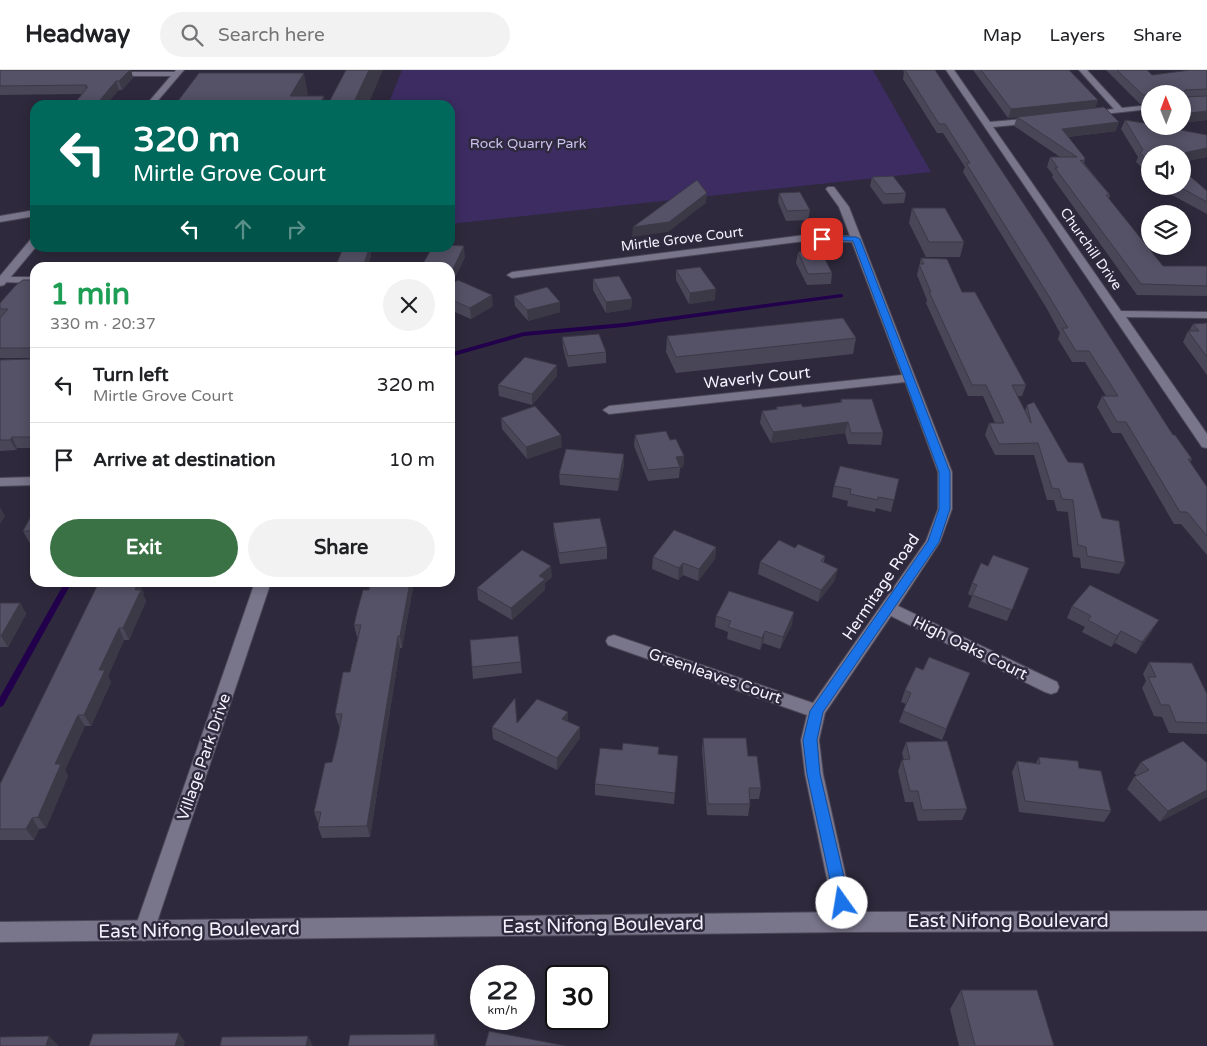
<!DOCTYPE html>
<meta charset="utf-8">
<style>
:root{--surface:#fff;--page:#f2f2f2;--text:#202124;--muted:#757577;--line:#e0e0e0;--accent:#3b7245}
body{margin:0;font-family:"Varela Round",sans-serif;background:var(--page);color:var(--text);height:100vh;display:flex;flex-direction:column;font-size:19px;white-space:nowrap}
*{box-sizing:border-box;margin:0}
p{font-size:16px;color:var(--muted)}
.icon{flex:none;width:28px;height:28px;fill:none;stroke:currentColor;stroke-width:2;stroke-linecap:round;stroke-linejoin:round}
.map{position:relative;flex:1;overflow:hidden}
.drawer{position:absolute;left:30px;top:192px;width:425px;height:325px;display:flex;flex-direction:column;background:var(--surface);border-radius:15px;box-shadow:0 2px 12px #0003}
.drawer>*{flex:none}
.banner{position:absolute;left:30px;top:30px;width:425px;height:152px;border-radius:15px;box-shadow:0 2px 12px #0003;background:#00695c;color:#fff;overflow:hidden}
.needle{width:32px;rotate:359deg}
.tools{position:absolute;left:1141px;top:15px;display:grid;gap:10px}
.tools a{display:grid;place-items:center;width:50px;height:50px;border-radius:50%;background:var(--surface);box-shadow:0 2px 12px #0003;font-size:25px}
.speed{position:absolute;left:470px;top:895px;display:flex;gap:10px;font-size:25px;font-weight:700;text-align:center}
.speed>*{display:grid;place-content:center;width:65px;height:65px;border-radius:50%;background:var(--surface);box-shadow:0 2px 12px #0003;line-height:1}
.speed small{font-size:12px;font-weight:400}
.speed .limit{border:2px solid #111;border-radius:8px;background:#fff;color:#111}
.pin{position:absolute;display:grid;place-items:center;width:42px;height:42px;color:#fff;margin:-21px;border-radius:10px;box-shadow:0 2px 8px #0006}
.me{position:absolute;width:55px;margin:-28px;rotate:347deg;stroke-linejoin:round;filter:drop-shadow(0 0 4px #0008)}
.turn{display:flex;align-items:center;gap:18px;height:105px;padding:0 20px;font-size:22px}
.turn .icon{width:65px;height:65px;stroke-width:2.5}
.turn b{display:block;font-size:35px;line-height:42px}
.lanes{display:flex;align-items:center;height:48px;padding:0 20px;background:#0003;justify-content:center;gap:25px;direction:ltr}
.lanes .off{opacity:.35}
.round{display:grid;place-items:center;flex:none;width:52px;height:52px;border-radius:26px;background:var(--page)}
.head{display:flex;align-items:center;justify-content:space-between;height:85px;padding:0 20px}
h1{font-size:30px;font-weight:800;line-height:38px;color:#1e9e55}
.button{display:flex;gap:10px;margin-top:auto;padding:10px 20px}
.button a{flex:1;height:58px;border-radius:30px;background:var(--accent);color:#fff;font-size:20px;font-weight:800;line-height:58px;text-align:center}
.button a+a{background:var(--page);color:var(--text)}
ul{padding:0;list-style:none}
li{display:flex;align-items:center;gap:15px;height:75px;padding:0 20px;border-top:1px solid var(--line)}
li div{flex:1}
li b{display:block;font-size:19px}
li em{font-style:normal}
header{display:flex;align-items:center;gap:30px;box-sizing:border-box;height:70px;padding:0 25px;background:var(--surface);border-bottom:1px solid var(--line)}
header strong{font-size:24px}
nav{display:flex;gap:28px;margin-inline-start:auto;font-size:18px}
.search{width:350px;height:45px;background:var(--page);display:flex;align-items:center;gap:12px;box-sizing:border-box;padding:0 18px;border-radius:28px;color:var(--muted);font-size:19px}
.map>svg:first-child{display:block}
.green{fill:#3c2c62}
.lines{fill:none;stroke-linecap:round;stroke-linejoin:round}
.stream{fill:#22004c;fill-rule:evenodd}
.minor-casing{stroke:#4b4858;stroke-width:2}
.tertiary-casing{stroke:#4b4858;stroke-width:2}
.minor{fill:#79758b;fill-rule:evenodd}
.tertiary{fill:#79758b;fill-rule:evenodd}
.wall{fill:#494658}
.shaded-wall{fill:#3c3947}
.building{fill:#555166;stroke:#3c3947}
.route{fill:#1a73e8;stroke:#114b97}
.labels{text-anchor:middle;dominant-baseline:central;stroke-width:5;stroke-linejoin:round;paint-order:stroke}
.far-park-label{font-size:14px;fill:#cbc2ee;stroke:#2e293c}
.far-street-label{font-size:14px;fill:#f4f2fe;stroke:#2e293c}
.street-label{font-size:16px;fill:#f4f2fe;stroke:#2e293c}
.near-street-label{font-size:19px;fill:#f4f2fe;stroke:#2e293c}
</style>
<header>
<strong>Headway</strong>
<div class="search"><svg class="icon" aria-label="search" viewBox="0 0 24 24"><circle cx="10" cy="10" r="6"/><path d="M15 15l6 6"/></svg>Search here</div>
<nav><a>Map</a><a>Layers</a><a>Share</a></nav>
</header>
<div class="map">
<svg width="1207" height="976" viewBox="0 0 1207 976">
<rect width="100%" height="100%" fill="#2e293c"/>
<path class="green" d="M402,0H873L931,102L450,154V35H388Z"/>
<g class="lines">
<path class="stream" d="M841,224L843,225V227L624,257L524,266L450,287V283L524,262L624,253Z
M65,512H72L3,636L0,637V627Z"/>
<defs>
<path id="minor" d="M946,0H954L990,52L1037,48L1038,50L1034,53L993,57L1121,241L1207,242V248L1126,247L1207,364V378L1202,377Z
M1079,0H1087L1122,38L1150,35V39L1086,46V42L1114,39Z
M110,2H176L180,4L176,6H110Z
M828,117H834L849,137L952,402V439L940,472L898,536L1057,612L1059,617L1057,622L1051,624L1045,622L891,546L825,643L819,670L823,704L856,852L853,859L846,862L839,859L836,852L805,704L801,670L807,645L608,575L606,571L608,567L614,565L813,633L926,471L938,439V402L905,312L609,344L603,340L609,336L902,305L852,172L805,171L512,208L507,205L512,202L805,165L850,166L839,137L826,119Z
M35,140V146L0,152V146Z
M35,207V213L0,212V208L3,207Z
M35,407V415L0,416V408Z
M255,512H271L154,861L151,868L144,871L137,868L134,861Z"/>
<path id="tertiary" d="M176,0H184L154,35H146Z
M35,168V178L4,215L0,216V206L31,169Z
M1207,841V861L846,862L0,872V852L846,842Z"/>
</defs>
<use href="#minor" class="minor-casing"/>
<use href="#tertiary" class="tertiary-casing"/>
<use href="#minor" class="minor"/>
<use href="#tertiary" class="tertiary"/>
</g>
<path class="wall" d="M0,0H141H131L133,8L122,20L82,24L0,25Z
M346,0L368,35H328Z
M903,0H935L1173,365L1192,389L1190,392L1207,417V485L1181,454H1174L1121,363H1112L1097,337L1102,326H1106L1085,292H1072L1058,269L1060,263L1047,239L963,102L965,97L943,63H937L903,9L904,2Z
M973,0H1069L1098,30L1095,38L1116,61L1068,67L1085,88L1084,93L1110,125L1109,129L1163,196H1207V226L1137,225L1052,107L1053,105L1047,97L1050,87H1060L1014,56L1017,47L1008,48Z
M1106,0H1147L1152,5L1207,0V50L1182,53V24H1150V34H1140Z
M1150,34V44L1147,41Z
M1125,50L1207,65V87L1182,92L1150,84V108L1147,102L1136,92L1138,87L1121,59Z
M872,107L906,123L904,133L883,134L870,116Z
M1162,116H1182L1207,121V144L1170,124Z
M779,123L810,140L808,150L786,151L778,132Z
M912,138L964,172L960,187H926L909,153Z
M343,178H370L371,186L367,198H335Z
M798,182L832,203L831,214L807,215L796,193Z
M465,187L454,209H450V198H421V197Z
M921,188L962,222L1026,315L1022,326H1017L1025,341L1027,335L1068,392L1102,448L1125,493L1119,504L1081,498L1080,488L1073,487L1068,442L1057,441L1054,430H1047L1034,385H995L985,365L989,353H995L983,326H968L926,233L927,230L917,205Z
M676,200L715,230L689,234L676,210Z
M593,209L632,229L631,239L606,243L593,220Z
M35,210V378H17L16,380L0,381V290L32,289V288H0V233Z
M450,215L493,236L471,249L450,240Z
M514,226L560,232V242L528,251L515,236Z
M1207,253V305L1183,272L1188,261H1189L1193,254Z
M667,266L856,268L853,284L676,303L666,282Z
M562,267L606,282V293L568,297L563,278Z
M557,306L532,335L499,326L498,315Z
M841,329L883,363L881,375L848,374L845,363L771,373L760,353L762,341L776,340V337H803L840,333Z
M501,348L562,377L527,389L502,359Z
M635,365L670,370L684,386L683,397L680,398L679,408L648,411L634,376Z
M624,395L618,421L560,415L559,404Z
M899,409L891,442L876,438L875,442L847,436L848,431L832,427L834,416Z
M35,439V472H29L23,461Z
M553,453L607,477V489L560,494L554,465Z
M716,477L715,489L698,511L683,505L678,510L652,499L653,487Z
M795,478L825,486L824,492L835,510L818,532L758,504L760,492Z
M988,496L1029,498L1007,551L968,537L972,526L968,524L972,513Z
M552,507L545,513V520L512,550L478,530L477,518Z
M414,512L402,578H400L370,767L322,768L318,757L319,753H318L314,742L332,692L338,667L340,656H339L335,644L350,602L358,567H357L354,555L369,520Z
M144,523L143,525L146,531L129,570H124L108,606L111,612L91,656H85L65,700L68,706L46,758L39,759L34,770H0V714Z
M0,533H20L26,544L8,577H0Z
M1072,536L1152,561L1136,584L1115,573L1111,577L1082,562L1085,557L1067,548Z
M716,546L792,554L780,579L763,573L760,580L727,569L728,562L715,557Z
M518,566L522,603L473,609L472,597Z
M1149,592L1207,624V664L1169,663L1162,647L1154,646L1142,618L1146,611L1143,604Z
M923,600L965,614L942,670L899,652L906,634L901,632L905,620Z
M568,642V652L580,657V668L557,700L493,669L492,657Z
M703,668L748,686L761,718L759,729H750V734L748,746L707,745L702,679Z
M906,672L967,739L962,750L918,751L913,732H905L898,701L902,690H904L902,683Z
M622,680L678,686L674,734L595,725V714Z
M1039,687L1079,698L1111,741L1104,752L1019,742L1012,702L1017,691L1036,693Z
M1141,692L1207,693L1160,752L1127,719L1134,707L1137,706L1134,703Z
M961,920L1054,976H959L950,939Z"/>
<path class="shaded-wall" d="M130,0H131L133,8L122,20L119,11Z
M369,0H383L368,35H353Z
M304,3L308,24L302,35L290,26Z
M116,11L119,20L106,35H96Z
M324,26L325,35H319Z
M1098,30L1095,39L1008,48L1011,39Z
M1207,41V50L1182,53V44Z
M1119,52L1116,61L1059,68L1062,59Z
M1207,78V87L1182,92V84H1179Z
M707,123L706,133L668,162L632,167L633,157Z
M464,176L465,187L454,209L453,199Z
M369,178H370L371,186L367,198H364V194Z
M716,219L715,230L689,234L690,223Z
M492,225L493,236L471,249L470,238Z
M632,229L631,239L606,243V232Z
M560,232V242L528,251L527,240Z
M557,295V306L532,335V324Z
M848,352L845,363L771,373L773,362Z
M561,365L562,377L527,389L526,377Z
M12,367L17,378L16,380L10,370Z
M624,384V395L618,421L619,409Z
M684,386L683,397L680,398L676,387Z
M0,437L5,446L0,454Z
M716,477L715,489L698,511L699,499Z
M683,493V505L678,510L679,498Z
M551,496L552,507L545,513V520L512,550L511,538L539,506Z
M838,499L835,510L818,532L821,520Z
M138,512H139L144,523L143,525L146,531L129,570L123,558L135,520Z
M410,512H414L402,578L400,566Z
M20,533L26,544L8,577L1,566Z
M794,542L792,554L780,579L783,567Z
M1159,550L1152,561L1136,584L1142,572Z
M119,558L124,570L108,606L111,612L91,656L84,645L99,600Z
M765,561L763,573L760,580L762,568Z
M1121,561L1115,573L1111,577L1117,566Z
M398,566L400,578L370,767L367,756Z
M568,642V654L562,649Z
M78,645L85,656L65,700L68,706L46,758L38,747L55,694Z
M580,657V668L557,700V688Z
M1207,720V727L1160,752L1168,741Z
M32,748L39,759L34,770L26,759Z
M179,963L185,972L184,976H175Z
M435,964L438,974V976H434Z
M49,966L58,975V976H46Z
M308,966L313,976H306Z"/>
<path class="building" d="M0,0H130L119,11H116L96,35H73L88,17H85L87,15L0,16Z
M346,0H369L353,34H328Z
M905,0H935L1047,169L1173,365H1175L1192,389H1188L1207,417V466L1187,442H1180L1126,352H1117L1102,326H1118L1089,281H1076L1062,258H1068L1050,228L966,93H970L945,54H939Z
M981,0H1069L1098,30L1011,39Z
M1117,0H1147L1152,5L1190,0H1207V19L1185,20L1184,27L1207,26V41L1182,44V24H1150V25H1143Z
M199,3H304L290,26H324L319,35H175Z
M368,34H394L393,35H368Z
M1104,37L1119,52L1062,59L1085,88L1083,91L1080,90L1110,125H1106L1163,196H1207V216L1141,214L1055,98H1058L1050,87H1077L1017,47Z
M1125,50L1150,54V56H1160L1207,65V78L1179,84H1150V92L1140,83L1143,80Z
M1182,99L1207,121V132L1178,116H1182Z
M893,106L906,123L885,124L872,107Z
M697,110L707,123L669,152L633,157Z
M800,122L810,140L787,141L779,123Z
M912,138H945L964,172H929Z
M450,175L464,176L453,199H450V198L421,197L432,178H450Z
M343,178H369L364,194H361L360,198H335Z
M821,181L832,203L808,204L798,182Z
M921,188L947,189L962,222H975L1026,315H1012L1031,353L1027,335L1034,332L1068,392L1083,393L1102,448L1119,451L1125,493L1087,486L1086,477L1078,475L1073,430L1062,429L1059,419L1052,418L1038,373L999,374L989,353H1004L986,315H972L929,222H931L919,194H924Z
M700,197L716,219L690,223L676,200Z
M619,206L632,229L606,232L593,209Z
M23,210H35V367H12L10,370H0V290L32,289L31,278H0V248L8,239H0V233L16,215Z
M458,210L492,225L470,238L450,229V215Z
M547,217L560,232L527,240L514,226Z
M843,248L856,268L676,287L667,266Z
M1207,253V287L1188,261H1199L1193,254Z
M599,264L606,282L568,286L562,267Z
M525,287L557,295L532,324L498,315Z
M841,329H872L883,363H851L848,352L773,362L762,341L778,339L776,337L801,334L803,337L842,332Z
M535,336L561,365L526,377L501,348Z
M666,361L670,370L676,369L684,386L676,387L680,397L648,400L635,365Z
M566,379L624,384L619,409L559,404Z
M840,396L899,409L894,430L878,427V430L850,424L851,419L834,416Z
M35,439V461H23Z
M600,448L607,477L559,483L553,453Z
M674,460L716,477L699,499L683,493L679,498L653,487Z
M779,470L795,478L798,474L825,486L821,491L838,499L821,520L760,492Z
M522,480L551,496L539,506L545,509L511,538L477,518Z
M993,485L1029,498L1012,540L972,525L977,515L972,513L981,493L988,496Z
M99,512H138L135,520H141L123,558H119L99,600H105L84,645H78L55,694H61L38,747L32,748L26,759H0V714Z
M370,512H410L400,566H398L367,756L318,757L321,742H314L325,693L332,692L338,667L342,644H335L343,602H350L361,555H354L357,542L363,520H369Z
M1090,515L1159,550L1142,572L1121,561L1117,566L1088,550L1091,546L1072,536Z
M729,521L794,542L783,567L765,561L762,568L728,557L731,551L716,546Z
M0,533H20L1,566H0Z
M518,566L521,592L472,597L470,570Z
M929,587L970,603L946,659L903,641L911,623L905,620L916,597L923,600Z
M1149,592L1192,593L1207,624V653L1176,652L1169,635H1161L1148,607H1156Z
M515,628L517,653L537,629L568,642L562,649L580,657L557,688L492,657Z
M703,668H746L748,686H757L761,718H749L750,734H708Z
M947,671L967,739L922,740L918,721H910L902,690L910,689L906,672Z
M1183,671L1207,693V720L1168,741L1134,707L1149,700L1141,692Z
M623,673L659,677L658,684L678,686L675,723L595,714L600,678L622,680Z
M1039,687L1078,691L1079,698L1101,701L1111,741L1025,731L1017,691L1040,694Z
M961,920H1037L1054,976H975Z
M489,961L566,976H485Z
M179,963L175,976H89L93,964Z
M435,964L434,976H348L350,965Z
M49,966L46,976H0V967Z
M308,966L306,976H220L222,967Z"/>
<path class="route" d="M822,166L856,167L860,169L950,402V439L939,472L823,642L817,670L820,704L850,833L848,838L842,840L837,838L835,833L807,704L803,670L810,641L928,471L939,439V402L853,171L820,170L818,169Z"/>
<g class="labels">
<g class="far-park-label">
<text x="528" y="73">Rock Quarry Park</text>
</g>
<g class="far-street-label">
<text transform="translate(682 169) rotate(-7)">Mirtle Grove Court</text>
<text transform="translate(1091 179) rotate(55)">Churchill Drive</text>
</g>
<g class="street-label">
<text transform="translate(757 308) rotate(-6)">Waverly Court</text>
<text transform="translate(881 517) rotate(-56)">Hermitage Road</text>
<text transform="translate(970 578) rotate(26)">High Oaks Court</text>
<text transform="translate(715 606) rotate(19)">Greenleaves Court</text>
<text transform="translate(204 687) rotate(-71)">Village Park Drive</text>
</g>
<g class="near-street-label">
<text x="1008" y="851">East Nifong Boulevard</text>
<text transform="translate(603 855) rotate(-1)">East Nifong Boulevard</text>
<text transform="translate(199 860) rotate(-1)">East Nifong Boulevard</text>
</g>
</g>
</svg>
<div class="tools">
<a><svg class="needle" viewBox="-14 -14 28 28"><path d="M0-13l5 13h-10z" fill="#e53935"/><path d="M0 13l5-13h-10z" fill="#757577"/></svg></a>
<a><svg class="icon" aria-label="sound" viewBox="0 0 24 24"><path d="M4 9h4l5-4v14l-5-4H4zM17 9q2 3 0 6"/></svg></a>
<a><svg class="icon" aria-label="layers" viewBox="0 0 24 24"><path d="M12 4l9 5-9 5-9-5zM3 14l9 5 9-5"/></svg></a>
</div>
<div class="speed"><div>22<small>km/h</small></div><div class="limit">30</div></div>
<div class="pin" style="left:822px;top:169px;background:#d93025"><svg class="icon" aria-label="arrive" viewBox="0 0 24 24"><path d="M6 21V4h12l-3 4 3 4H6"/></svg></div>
<svg class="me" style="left:842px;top:833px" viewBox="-20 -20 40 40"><circle r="19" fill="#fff"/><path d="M0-13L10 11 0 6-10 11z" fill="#1a73e8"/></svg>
<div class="banner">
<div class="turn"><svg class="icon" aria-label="left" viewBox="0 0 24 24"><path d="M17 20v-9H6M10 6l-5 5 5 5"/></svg><div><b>320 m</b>Mirtle Grove Court</div></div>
<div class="lanes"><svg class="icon" aria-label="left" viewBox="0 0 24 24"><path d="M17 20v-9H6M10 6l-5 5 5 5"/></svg><svg class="icon off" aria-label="ahead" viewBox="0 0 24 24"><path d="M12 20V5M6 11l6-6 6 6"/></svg><svg class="icon off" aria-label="right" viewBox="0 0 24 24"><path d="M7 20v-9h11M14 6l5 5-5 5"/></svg></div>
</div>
<section class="drawer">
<div class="head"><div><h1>1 min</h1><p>330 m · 20:37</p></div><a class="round"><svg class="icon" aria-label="close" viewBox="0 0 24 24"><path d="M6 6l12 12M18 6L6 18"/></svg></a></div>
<ul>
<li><svg class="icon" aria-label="left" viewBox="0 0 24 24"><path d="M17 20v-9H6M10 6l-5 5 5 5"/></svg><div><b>Turn left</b><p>Mirtle Grove Court</p></div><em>320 m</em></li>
<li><svg class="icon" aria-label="arrive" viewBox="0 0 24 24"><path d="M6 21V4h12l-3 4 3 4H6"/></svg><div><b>Arrive at destination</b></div><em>10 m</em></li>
</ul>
<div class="button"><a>Exit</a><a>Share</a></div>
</section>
</div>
